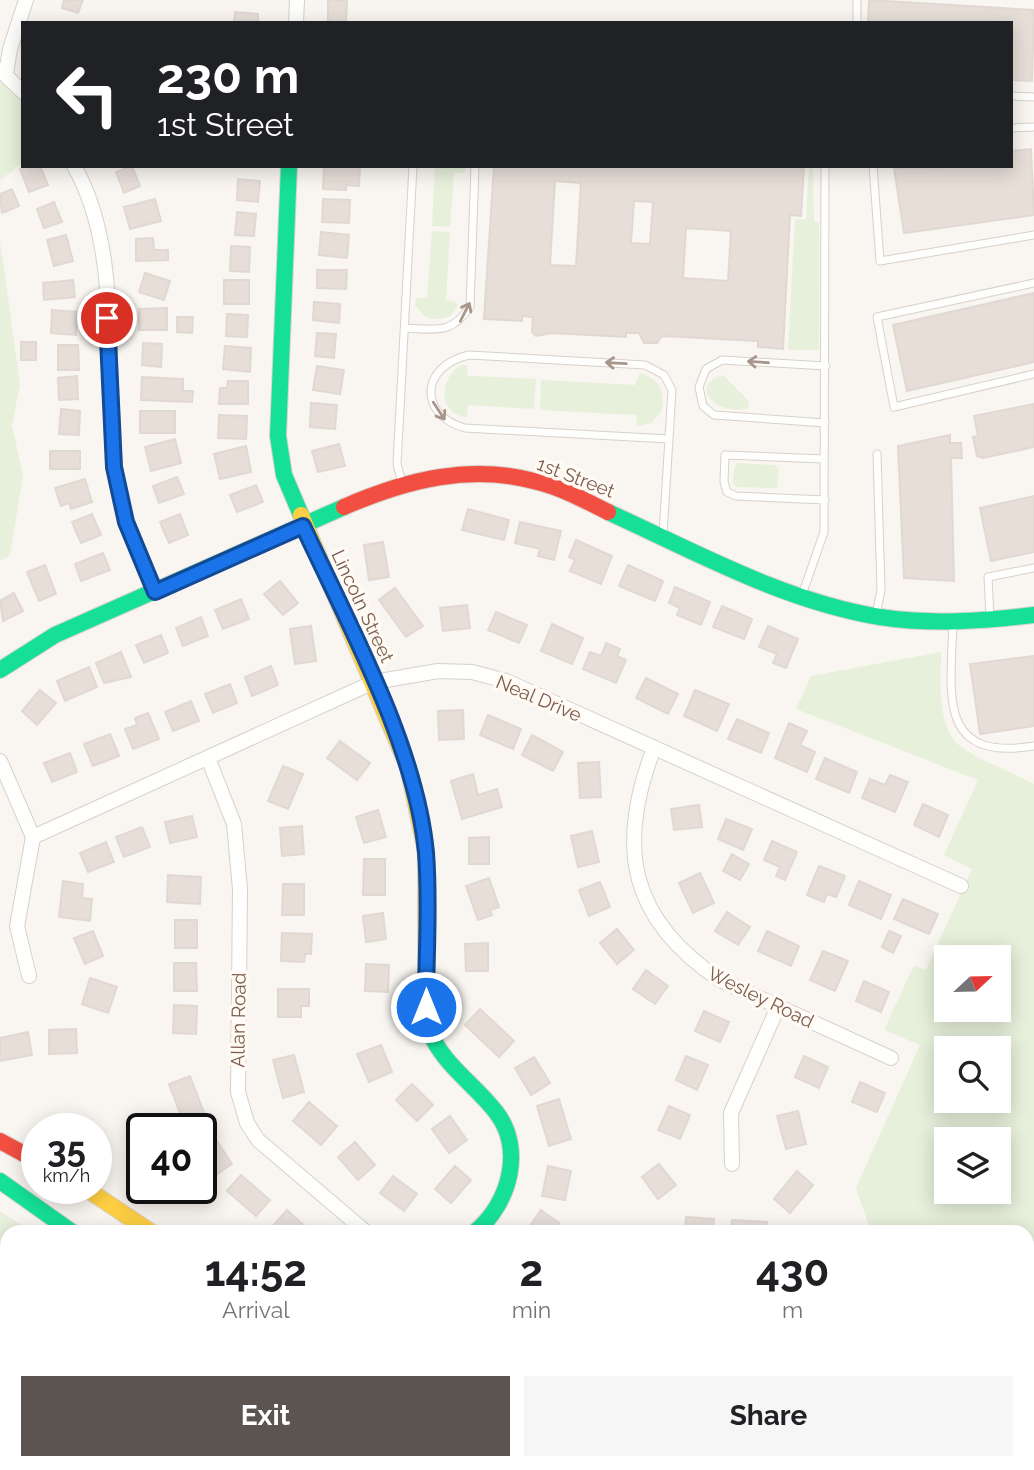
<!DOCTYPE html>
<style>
:root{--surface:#fff;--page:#f6f6f6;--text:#202124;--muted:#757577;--accent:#5c5450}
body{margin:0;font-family:Raleway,sans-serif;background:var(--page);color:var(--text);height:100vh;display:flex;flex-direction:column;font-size:26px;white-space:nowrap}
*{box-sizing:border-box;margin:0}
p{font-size:23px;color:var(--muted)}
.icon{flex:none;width:38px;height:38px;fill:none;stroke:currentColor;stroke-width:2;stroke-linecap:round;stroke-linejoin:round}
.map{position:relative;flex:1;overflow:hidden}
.panel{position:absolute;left:0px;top:1225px;width:1034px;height:245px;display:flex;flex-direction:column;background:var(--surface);border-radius:21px 21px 0 0;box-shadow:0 4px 18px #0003}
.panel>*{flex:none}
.banner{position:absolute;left:21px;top:21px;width:992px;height:147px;border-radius:0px;box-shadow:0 4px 18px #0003;background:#202124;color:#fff;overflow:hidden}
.needle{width:46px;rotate:68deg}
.buttons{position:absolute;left:934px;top:945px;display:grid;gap:14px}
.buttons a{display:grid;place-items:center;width:77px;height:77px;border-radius:0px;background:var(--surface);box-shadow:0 4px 18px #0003;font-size:35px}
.speed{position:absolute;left:21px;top:1113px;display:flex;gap:14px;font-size:35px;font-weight:700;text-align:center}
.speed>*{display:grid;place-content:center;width:91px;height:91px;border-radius:50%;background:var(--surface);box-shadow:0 4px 18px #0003;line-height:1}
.speed small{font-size:18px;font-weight:400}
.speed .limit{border:4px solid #111;border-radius:10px;background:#fff;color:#111}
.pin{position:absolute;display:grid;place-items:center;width:60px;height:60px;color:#fff;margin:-30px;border:4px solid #fff;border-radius:50%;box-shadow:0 2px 7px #0007}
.me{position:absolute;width:77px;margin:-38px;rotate:0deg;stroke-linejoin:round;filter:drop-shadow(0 0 5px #0008)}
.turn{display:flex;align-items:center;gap:24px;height:147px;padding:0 21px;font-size:32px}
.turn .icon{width:91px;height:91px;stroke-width:2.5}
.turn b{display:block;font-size:49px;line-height:60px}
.eta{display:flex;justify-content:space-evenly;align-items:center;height:119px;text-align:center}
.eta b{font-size:42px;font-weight:700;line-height:49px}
.cta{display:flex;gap:14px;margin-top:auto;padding:14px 21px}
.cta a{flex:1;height:80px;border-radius:0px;background:var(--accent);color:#fff;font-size:28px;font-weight:700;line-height:80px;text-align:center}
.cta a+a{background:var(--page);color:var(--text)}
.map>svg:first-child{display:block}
.green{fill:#e7f0db;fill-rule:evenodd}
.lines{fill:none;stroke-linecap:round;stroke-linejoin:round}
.stream{stroke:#d0e8ea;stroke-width:4.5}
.building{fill:#e6ded7;stroke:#e2d8d2;stroke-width:2;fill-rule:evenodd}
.lane-casing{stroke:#d7d1cb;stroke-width:9}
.street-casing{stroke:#d7d1cb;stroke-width:16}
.fast-casing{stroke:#d9d2cb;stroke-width:18}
.slow-casing{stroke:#d9d2cb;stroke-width:18}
.jam-casing{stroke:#d9d2cb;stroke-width:18}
.lane{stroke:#fefefd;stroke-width:7}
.street{stroke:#fefefd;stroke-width:14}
.fast{stroke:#16e098;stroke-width:16}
.slow{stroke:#ffcf43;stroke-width:16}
.jam{stroke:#f24e42;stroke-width:16}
.oneway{stroke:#a8958b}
.route-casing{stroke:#114b97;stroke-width:18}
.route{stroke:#1a73e8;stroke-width:12}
.labels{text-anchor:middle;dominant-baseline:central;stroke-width:7;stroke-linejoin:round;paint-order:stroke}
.street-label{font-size:19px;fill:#7a5c4d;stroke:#fffaf3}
</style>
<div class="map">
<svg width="1034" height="1470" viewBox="0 0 1034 1470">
<rect width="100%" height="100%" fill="#f9f5f0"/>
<path class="green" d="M0,79L23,102V163L0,180Z
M435,166H464L466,170L464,173H454L450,227L432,226Z
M809,166H813L814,221L819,223V350H788L795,219L806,220Z
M432,231L450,232L446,300L456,302L458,305C452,320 439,321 425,317L415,305L417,298H427Z
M0,241L20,384L12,425L23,476L10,555L0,561Z
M462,365H467L468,376L536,379L534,409L468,405L467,417C437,415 439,376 462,365Z
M640,373C659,378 667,394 661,412L651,423L637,427L636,415L540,410L541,380L635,385Z
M723,375L749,401L748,409C710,415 691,383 723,375Z
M738,463L775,465L779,470L777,488L737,487L733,483L734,468Z
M941,652C941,678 936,726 960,746C976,759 1014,773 1034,784V1298L1027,1307V1232H871L856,1188L920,1045L884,1030L914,965L926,970L972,869L944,855L978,780L796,709L811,676ZM947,957H999V1010H947ZM947,1048H999V1101H947ZM947,1139H999V1192H947Z
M0,1211L32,1232H7V1463H339L348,1470H0Z
M490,1463H579L584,1466V1470H499Z"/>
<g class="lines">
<path class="stream" d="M1027,1260L1034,1251
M0,1452L11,1470"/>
</g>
<path class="building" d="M64,0H83L78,13L62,8Z
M328,0H347L346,22L328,21Z
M869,0L1034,10L1032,81L1012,80V23H868Z
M235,12L258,14V23H234Z
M1031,149L1034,215L904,233L894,168L1012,166V151Z
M27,166H40L48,185L29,192L20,169Z
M132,166L140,186L124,193L116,172Z
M324,166L360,167L359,186L346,185V190L323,189Z
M494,166H804L801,216L790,215L783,349L758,347V341L662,336L657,343H644L639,333H626V337L552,333L536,336L532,332L533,317L522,316V321L484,319ZM555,181L581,183L576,266L550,265ZM634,201L653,202L650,244L631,243ZM686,228L731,231L728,281L683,278Z
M238,179L260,181L258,202L237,200Z
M12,189L19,206L2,213L0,194Z
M155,199L161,221L130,229L124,207Z
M323,199L350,200L349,223L322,222Z
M54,202L62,222L44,228L37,209Z
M237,212L256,214L254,236L235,235Z
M321,232L349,235L347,258L319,255Z
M66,235L73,261L54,266L47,240Z
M153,238L154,250H168V260L136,261V239Z
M231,246L250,247L249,272L230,271Z
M317,270H347L346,289L317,288Z
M145,273L170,281L164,300L139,292Z
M73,280L75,297L44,300L43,283Z
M224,280H249V304H224Z
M1034,293V362L907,391L893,325Z
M314,302L340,304L339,323L313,320Z
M167,308V330H139V309Z
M52,310L77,312L76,335L51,333Z
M227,314L248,315L247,337L226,336Z
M177,317H193L192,333L177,332Z
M317,333L336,334L334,358L315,356Z
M21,342H36V360H21Z
M143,343L162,344L161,367L142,365Z
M58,345H78L79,370H58Z
M225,346L251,348L250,372L223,369Z
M317,366L344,370L340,394L313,390Z
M77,376L78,399L59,400L58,378Z
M142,377L183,379V391H193L192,402L141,400Z
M228,381H248V404H219L220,388H227Z
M311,403L337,405L335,429L310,427Z
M1034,404V447L983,458L977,456L973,437L978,436L974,416Z
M61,409L80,411L79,435L59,434Z
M140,411H175V433H140Z
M219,415L247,416L246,439L218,438Z
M950,435V443H961L962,458H951L954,581L904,578L898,446Z
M175,439L181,463L151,471L145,447Z
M339,444L345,466L318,472L312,451Z
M246,446L251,472L220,479L214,454Z
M50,451H80V469H50Z
M177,477L184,494L159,503L153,486Z
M85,479L92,502L71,509L69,503L61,506L55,488Z
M256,485L263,502L237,512L230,495Z
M1034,496V552L991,561L980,508Z
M468,509L509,520L504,540L462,530Z
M92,514L101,535L81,543L72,522Z
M180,514L188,535L169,543L160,522Z
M520,522L561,531L554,560L538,556L540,549L515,543Z
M576,540L612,556L601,584L570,571L575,560L569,557Z
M383,542L389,577L369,580L364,545Z
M103,553L110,570L81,581L75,564Z
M45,565L56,594L39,601L27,572Z
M628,565L663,581L655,601L619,586Z
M280,581L298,603L283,615L264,594Z
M675,587L710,602L701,625L677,615L680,608L669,603Z
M395,588L423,626L406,637L379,600Z
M14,593L23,611L3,621L0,601Z
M241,599L249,619L223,629L215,610Z
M467,605L470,628L443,631L440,608Z
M722,606L752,619L744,639L713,627Z
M496,612L527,625L519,643L488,630Z
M201,617L208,636L183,646L176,628Z
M552,624L583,638L572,664L541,651Z
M311,626L316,661L295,664L290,629Z
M768,626L798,639L786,668L773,663L777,654L759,647Z
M161,635L168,653L144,663L136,645Z
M606,643L620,649L617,656L626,660L616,683L583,669L590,652L601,656Z
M121,652L131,677L104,683L96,663Z
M1034,656V726L980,734L970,664Z
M271,666L278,685L252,696L245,677Z
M89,667L97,687L65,701L57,681Z
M646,678L678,694L668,714L636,698Z
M230,684L237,703L213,713L205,694Z
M40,690L56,703L37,725L22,711Z
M695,690L729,704L717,731L684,716Z
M191,701L199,721L173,731L165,712Z
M463,710L464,739L439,740L438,711Z
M148,713L159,739L133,749L125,729L137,725L135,718Z
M488,715L521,729L513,749L480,735Z
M737,719L769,733L761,753L728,739Z
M789,723L807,731L800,745L815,752L807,772L775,758Z
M110,734L119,756L93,766L84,744Z
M532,735L563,752L553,771L522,755Z
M340,741L370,763L357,780L327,758Z
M70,753L77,772L52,782L44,763Z
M825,758L857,772L849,793L816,779Z
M599,762L601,797L580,798L578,763Z
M283,766L303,774L288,809L268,801Z
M473,774L478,795L497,789L502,807L462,819L451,781Z
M890,775L908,782L895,812L862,798L870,779L885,785Z
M923,804L948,815L939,837L914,825Z
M699,805L702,827L674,830L671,809Z
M378,810L386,837L364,843L356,817Z
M192,816L197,837L170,843L165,822Z
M726,819L752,829L743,850L718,839Z
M302,826L304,854L282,856L280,828Z
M142,827L150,847L124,857L116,837Z
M592,831L599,862L578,867L571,836Z
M489,837V864H469V838Z
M772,841L797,852L785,880L776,876L780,867L764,860Z
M106,842L114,862L88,872L80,853Z
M732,854L749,864L740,880L723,871Z
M364,859H385V895H363Z
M819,866L845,876L836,897L827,894L824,902L807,895Z
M700,873L714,903L693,913L679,883Z
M168,875L201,877L200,904L167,902Z
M489,878L499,907L490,910L492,915L478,920L466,886Z
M63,881L83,884L82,898L92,899L90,921L59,917Z
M859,881L891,895L881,919L849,905Z
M600,882L610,907L589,916L579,890Z
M283,884H304V915H282Z
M903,899L938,914L929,934L894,919Z
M727,912L750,927L738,945L715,931Z
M383,913L386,939L366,942L363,916Z
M175,920H197V948H175Z
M617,929L634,950L617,964L600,943Z
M93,931L103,956L85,964L74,938Z
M767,931L799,946L791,966L758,951Z
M889,931L901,936L893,953L882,947Z
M282,933L312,934L311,954H305L304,962L281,961Z
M488,943V971H466L465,944Z
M823,951L848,961L835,991L810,980Z
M174,963H196L197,991H174Z
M366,964L389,965L388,992L365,991Z
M646,970L668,986L655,1004L633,989Z
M90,978L117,987L108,1013L82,1004Z
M864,981L889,992L881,1012L856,1001Z
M278,989H309V1006H301V1017H278Z
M174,1005L197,1006L196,1034L173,1033Z
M480,1009L514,1041L499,1057L465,1025Z
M704,1011L729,1022L720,1042L695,1031Z
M76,1029L77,1053L49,1054V1030Z
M28,1032L32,1055L0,1061V1038Z
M381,1045L392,1072L369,1082L357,1054Z
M294,1055L304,1092L283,1098L273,1060Z
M686,1056L708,1065L697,1090L676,1080Z
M804,1056L828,1067L819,1088L795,1077Z
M534,1057L550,1083L531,1095L515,1068Z
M190,1076L206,1118L185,1126L169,1084Z
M860,1082L885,1093L877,1112L852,1102Z
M412,1084L433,1105L417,1121L396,1100Z
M559,1099L571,1139L549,1146L537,1106Z
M309,1102L337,1126L321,1145L293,1121Z
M669,1106L690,1115L680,1139L658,1130Z
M798,1111L806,1144L786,1149L777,1116Z
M450,1116L467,1140L449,1153L432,1129Z
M215,1138L232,1164L214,1176L201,1157V1147Z
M355,1142L375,1165L358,1180L338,1157Z
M659,1164L676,1185L658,1199L642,1177Z
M455,1166L471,1180L451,1203L435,1189Z
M548,1166L571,1171L565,1200L542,1196Z
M797,1171L813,1185L790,1213L774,1199Z
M241,1175L270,1200L256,1216L227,1191Z
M393,1176L417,1194L404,1211L380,1193Z
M287,1210L309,1230L307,1232H278L272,1227Z
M541,1210L559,1223L553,1232H526Z
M686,1217L714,1219L713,1232H685Z
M732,1220L767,1222V1232H731Z
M595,1463H623L621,1470H593Z
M834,1463H866L861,1470H829Z"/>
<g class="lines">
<defs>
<path id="lane" d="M857,23V0
M1012,96L1034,97
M1012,128L1034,127
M873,166L880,261L1034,235
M1034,283L877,317L894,407L1034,374
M405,328C436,329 451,335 470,307L475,166
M825,423L714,415L703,406L699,387L706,369L722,360L826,366
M824,459L725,455L724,482L727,492L736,496L825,500
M402,483L397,464L413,166
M663,535L672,390L664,375L645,365L469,355C420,366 418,415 465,428L669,439
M802,595L824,532L825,166
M876,615L881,590L877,454
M990,617L988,577L1034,568
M953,623C951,693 936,762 1034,746"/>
<path id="street" d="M296,23L297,0
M0,70L23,92
M6,74L10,49L26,0
M74,166C123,251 104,370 114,465C118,509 138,551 155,592
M654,748C616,847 629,919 720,980L891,1058
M208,758L234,824L240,889L238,1092L247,1123L258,1140L366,1232
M0,761L33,837L17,926L29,976
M33,837L374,682L438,671L472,672L506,681L961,886
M732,1164L731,1113L778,1007
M661,1470L663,1463
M908,1470L910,1463"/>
<path id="fast" d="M289,166L278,436L284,475L301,515
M608,512C696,552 783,601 880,617C931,625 983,621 1034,615
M0,670L55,635L344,507
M426,986C426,1003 425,1024 433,1039C449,1069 476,1086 496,1112C525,1150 509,1204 475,1232
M0,1181L72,1232
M1027,1438L1034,1427
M368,1463L377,1470"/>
<path id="slow" d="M301,515L408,767L426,852V986
M85,1188L151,1232
M1027,1361L1034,1352
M449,1463L458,1470"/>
<path id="jam" d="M344,507C406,480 471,463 538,482C562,488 586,501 608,512
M0,1141L37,1161
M964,1470L968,1463
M1007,1470L1011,1463"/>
</defs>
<use href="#lane" class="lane-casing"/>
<use href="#street" class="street-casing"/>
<use href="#fast" class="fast-casing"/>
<use href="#slow" class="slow-casing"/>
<use href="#jam" class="jam-casing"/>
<use href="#lane" class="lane"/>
<use href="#street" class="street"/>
<use href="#fast" class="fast"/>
<use href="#slow" class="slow"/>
<use href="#jam" class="jam"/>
</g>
<defs><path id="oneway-shaft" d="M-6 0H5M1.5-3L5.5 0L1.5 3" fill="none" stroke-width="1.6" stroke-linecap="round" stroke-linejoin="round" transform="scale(1.75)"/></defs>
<g class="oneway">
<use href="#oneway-shaft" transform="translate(465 312) rotate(-63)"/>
<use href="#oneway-shaft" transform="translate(758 362) rotate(-176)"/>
<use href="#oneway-shaft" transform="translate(616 363) rotate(-177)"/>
<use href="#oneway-shaft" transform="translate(439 411) rotate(57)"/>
</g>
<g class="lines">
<defs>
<path id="route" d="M107,318L114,467L126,522L155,592L303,526C348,624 416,745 426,853C430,903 426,956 426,1007"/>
</defs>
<use href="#route" class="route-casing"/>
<use href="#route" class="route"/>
</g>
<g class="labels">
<g class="street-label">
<text transform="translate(576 477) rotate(21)">1st Street</text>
<text transform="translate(363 606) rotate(65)">Lincoln Street</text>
<text transform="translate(539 698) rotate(23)">Neal Drive</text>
<text transform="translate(761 997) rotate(26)">Wesley Road</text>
<text transform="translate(238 1020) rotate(-89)">Allan Road</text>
</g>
</g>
</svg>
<div class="buttons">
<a><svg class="needle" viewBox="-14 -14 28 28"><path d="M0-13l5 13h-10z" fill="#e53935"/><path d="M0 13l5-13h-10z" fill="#757577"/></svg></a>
<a><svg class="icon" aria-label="search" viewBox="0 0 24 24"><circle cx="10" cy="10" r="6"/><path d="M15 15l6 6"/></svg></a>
<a><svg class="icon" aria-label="layers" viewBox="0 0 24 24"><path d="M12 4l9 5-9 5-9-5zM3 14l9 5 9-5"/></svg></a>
</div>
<div class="speed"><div>35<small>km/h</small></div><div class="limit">40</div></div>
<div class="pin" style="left:107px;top:318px;background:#d93025"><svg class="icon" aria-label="arrive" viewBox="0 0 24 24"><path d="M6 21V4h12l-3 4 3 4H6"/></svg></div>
<svg class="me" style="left:426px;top:1007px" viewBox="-20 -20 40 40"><circle r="17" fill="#1a73e8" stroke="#fff" stroke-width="3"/><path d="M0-11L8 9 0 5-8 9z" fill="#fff"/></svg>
<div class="banner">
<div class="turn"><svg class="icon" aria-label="left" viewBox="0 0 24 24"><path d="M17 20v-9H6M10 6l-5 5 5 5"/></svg><div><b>230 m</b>1st Street</div></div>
</div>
<section class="panel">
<div class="eta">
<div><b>14:52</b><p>Arrival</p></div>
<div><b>2</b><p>min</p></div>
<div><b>430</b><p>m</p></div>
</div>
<div class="cta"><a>Exit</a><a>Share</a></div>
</section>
</div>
